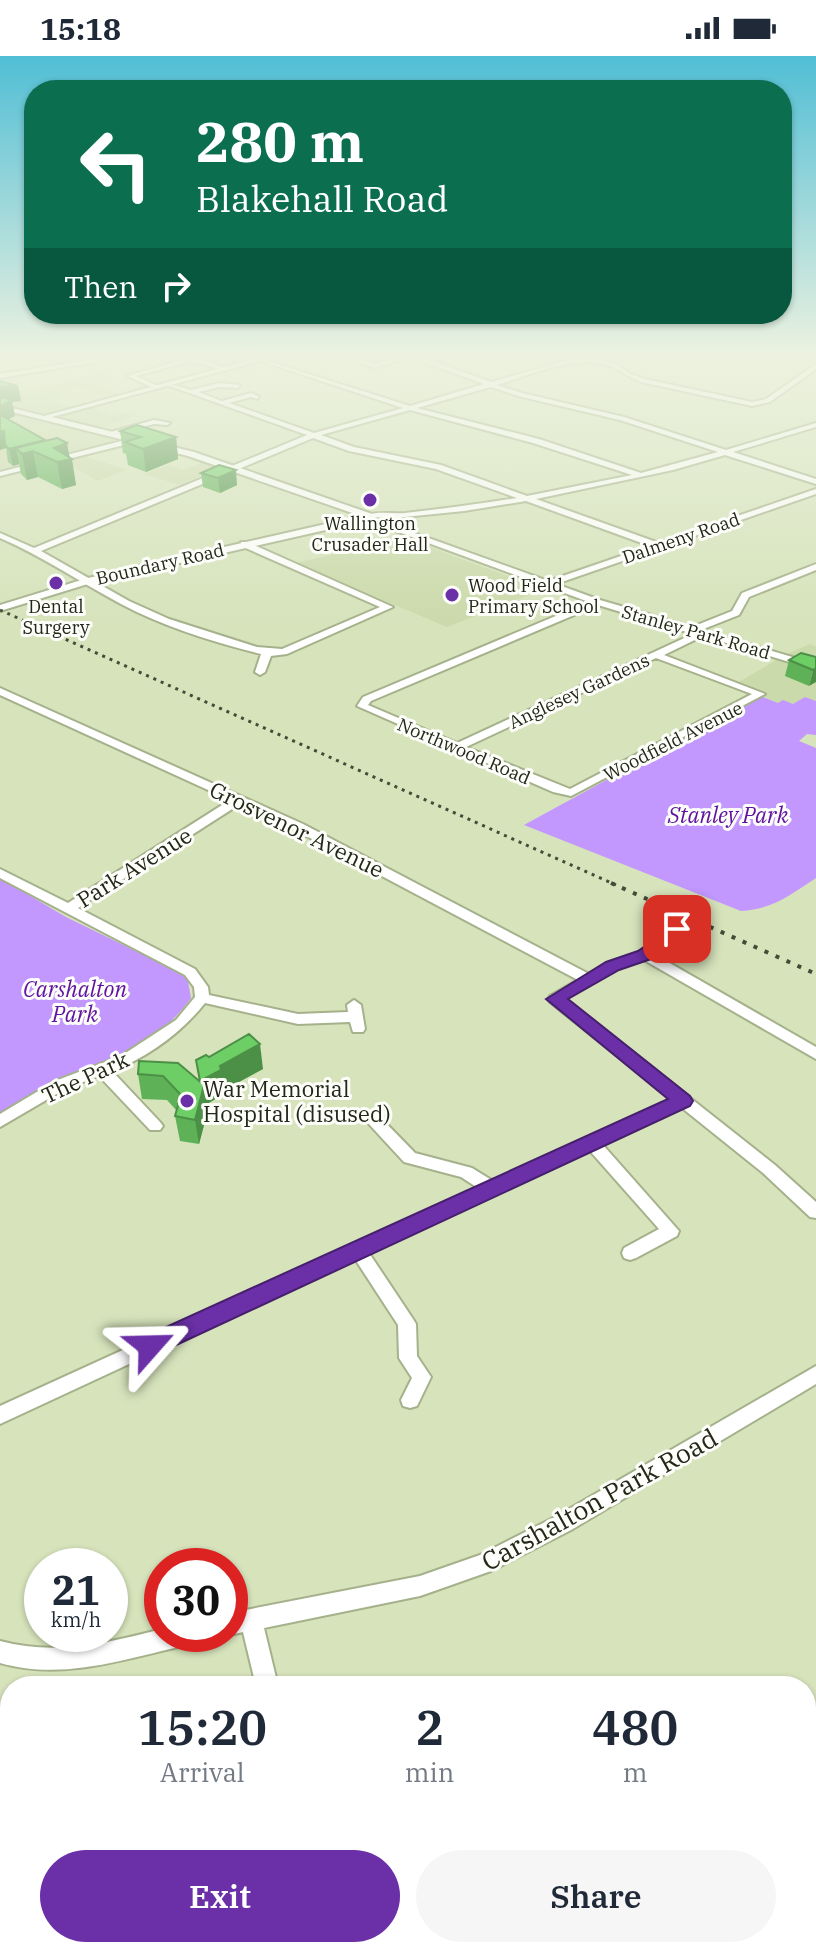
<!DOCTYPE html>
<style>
:root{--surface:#fff;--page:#f6f6f7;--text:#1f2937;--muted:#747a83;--accent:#6b30a7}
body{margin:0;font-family:"IBM Plex Serif",serif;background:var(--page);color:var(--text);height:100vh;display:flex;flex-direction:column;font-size:30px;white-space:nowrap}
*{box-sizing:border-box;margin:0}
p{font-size:26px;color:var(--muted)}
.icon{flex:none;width:44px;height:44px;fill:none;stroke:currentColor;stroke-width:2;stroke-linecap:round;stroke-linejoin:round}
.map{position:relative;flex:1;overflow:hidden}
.sheet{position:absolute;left:0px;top:1620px;width:816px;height:282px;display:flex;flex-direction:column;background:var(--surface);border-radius:32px 32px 0 0;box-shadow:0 2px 6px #0004}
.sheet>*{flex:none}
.hud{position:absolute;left:24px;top:24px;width:768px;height:244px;border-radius:32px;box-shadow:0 2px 6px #0004;background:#0b6e4f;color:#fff;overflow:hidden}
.speed{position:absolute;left:24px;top:1492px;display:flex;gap:16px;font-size:40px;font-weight:700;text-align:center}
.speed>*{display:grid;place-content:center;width:104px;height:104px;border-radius:50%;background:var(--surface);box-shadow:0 2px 6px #0004;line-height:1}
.speed small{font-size:20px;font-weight:400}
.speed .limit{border:12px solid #d22;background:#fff;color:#111}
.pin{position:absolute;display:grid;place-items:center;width:68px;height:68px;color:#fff;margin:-34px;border-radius:16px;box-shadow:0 4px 12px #0006}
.me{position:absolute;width:88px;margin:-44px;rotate:65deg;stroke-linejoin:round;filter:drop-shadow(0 0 6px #0008)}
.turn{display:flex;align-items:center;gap:28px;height:168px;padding:0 40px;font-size:36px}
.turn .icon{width:104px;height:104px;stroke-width:2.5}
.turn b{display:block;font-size:56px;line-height:68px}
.then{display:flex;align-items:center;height:76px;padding:0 40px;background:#0003;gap:16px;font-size:30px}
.eta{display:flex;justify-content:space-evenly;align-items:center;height:136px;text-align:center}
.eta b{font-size:48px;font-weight:600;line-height:56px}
.cta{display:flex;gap:16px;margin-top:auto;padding:16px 40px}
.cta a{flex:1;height:92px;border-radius:48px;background:var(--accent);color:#fff;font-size:32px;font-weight:600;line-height:92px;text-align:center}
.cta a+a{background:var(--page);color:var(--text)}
.status{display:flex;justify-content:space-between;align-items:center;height:56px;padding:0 40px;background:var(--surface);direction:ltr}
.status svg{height:22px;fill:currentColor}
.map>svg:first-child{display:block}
.built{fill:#cbdaab}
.green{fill:#c297fe}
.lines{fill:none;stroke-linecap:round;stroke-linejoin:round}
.minor-casing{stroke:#a5b18b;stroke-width:4}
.major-casing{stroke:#a5b18b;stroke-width:4}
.minor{fill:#fff;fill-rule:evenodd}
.major{fill:#fff;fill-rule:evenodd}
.rail-far1{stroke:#444b37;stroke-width:3;stroke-dasharray:3 5;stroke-linecap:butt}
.rail{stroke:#444b37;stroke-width:4;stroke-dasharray:4 8;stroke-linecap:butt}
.wall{fill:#5eb157}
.shaded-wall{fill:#4c9047}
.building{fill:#6dce65;stroke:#4c9047;stroke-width:2}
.route{fill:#6b30a7;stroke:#461f6d;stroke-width:2}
.poi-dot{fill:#6b30a7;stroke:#fdfefa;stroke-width:3}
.labels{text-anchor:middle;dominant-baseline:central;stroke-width:6;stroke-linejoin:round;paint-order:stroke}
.far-poi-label{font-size:18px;fill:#222718;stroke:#fdfefa}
.far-street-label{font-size:18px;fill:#222718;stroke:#fdfefa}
.park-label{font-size:22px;font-style:italic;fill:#6114a0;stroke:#fdfefa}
.street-label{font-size:22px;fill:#222718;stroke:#fdfefa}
.poi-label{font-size:22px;fill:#222718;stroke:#fdfefa;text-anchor:start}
.near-street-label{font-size:26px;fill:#222718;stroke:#fdfefa}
</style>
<div class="status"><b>15:18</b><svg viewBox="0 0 49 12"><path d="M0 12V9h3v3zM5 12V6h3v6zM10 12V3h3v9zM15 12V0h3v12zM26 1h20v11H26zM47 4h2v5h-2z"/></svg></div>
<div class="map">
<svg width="816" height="1901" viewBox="0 0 816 1901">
<rect width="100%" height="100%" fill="#d6e3bb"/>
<path class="built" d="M101,317L115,322L94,328L122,339L110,342L80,331L59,336L65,339L52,343L71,352H93L112,360L126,357L136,360L101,371L99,376L117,386L77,398L127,414L97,425L64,405L0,416V330L27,335Z
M205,405L222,411L180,429L143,418L170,409L183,414Z
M407,481L453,500L544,533L447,571L296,507Z
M810,588L816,591V645L805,641L793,648L778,647L760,640L758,635L737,627L785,599Z"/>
<path class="green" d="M760,640L778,647L783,644L793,648L805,641L816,645V679L807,678L799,685L816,692V822C790,839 773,853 741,855L524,769Z
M0,822L66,861L187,920L191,942C150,1000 62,1033 0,1063Z"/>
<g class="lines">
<defs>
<path id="minor" d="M113,300H130L0,322V318Z
M178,300H189L230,313L227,315L191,305L136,320L158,330L156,333L127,320L184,303Z
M345,300H355L374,308L400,300H419L491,326L582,300H593L588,302L616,308L630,318L645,323L752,346L766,343L816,308V313L770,346L752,350L641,326C631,322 623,316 613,311C581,296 530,319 497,329L522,337L624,361L726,394L816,367V371L733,396L816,423V428L725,399L673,414L536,443L659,487L816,433V438L556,528L600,544L692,571L732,555L742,537L816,508V514L749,541L739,559L701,574L816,608V614L703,580L664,599L765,638L571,740L553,736L357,650L363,641L589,546L363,463L370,461L548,525L650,490L526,445L464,455L394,462L369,461L368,459C378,455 393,458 405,457C442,453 479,448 517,442L436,413L349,395L313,382L41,495L129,545L169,563L257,591L282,593L380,551L241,490V486H247L393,551L287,598L271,600L265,616L260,619L255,616L261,598C213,586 164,571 121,548C80,526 42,500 0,482V477L34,492L307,379L167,329V327L191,334L220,327L240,329L238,332L220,331L198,336L222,345L251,337L259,340L257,343L251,341L229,347L314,377L403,352L261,305V303L410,350L484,328L410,301L374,312ZM491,331L518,340L620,364L718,396L641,417L539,383L417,352ZM410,354L533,387L632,419L527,440L441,409L354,391L321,379ZM598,549L693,578L457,687L368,649L371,645ZM656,602L752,638L570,733L466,691Z
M154,364L170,367L167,369L154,368L111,379L107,377Z
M137,381L140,385L0,420V416Z
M0,632L303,768L589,918L607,907L640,896L672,870H682L684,873L682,876L654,898L816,991V1003L644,904L617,913L565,943L775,1109L816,1146V1162L810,1161L763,1117L682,1052L603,1089L679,1175L677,1180L636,1202L630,1204L624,1202L622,1197L624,1192L659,1173L590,1095L369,1197L413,1263L416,1268L417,1300L431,1321L417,1350L410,1352L403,1350L401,1344L412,1322L399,1302L398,1269L355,1203L0,1368V1350L478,1132L461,1121L404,1106L368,1067L365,1063L368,1059H378L415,1097L472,1112L493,1125L672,1044L550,946L548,943L550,940L578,924L295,774L240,748L78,852L195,913L208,931L209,939L298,958L348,956L347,949L354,944L361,949L365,973L363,976H353L350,966L298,968L205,947C181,977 148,1001 112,1015L160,1066L163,1070L160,1074H150L99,1020L65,1033L0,1071V1058L55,1025L121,1000L176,964L195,941L194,931L185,919L0,822V813L68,847L230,744L0,639Z
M816,1310V1328L571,1474L491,1515L420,1540L264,1572L278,1630H256L243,1576L230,1579L228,1578H230V1557L420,1520L480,1499L557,1460Z
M162,1573V1578H198L195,1586L187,1589C125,1603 63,1625 0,1607V1585C55,1600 108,1587 162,1573Z
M806,1827L816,1832V1861L806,1857Z
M334,1892H361L365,1901H338Z"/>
<path id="major" d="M265,300H278L52,361L194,396L375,459V463L365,462L361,466L91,527L0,555V549L88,522L361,460L188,400L0,353V349L44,360Z
M816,1759V1787L806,1788V1760Z
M148,1892H205L202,1901H144Z"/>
</defs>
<use href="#minor" class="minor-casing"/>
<use href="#major" class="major-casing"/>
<use href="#minor" class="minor"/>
<use href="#major" class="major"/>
<path class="rail-far1" d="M0,554L616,829"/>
<path class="rail" d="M611,827L816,918"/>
</g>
<path class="wall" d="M0,325L18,330L21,345L12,346L15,360L8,363L70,401L76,429L62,433L38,421L27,424L21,418L19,408L13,410L8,406L6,392L0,394Z
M120,375L176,381L178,403L146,416L128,409L126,398L123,397Z
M219,409L237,429L220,437L203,431L201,417Z
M816,601L809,630L785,620L789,604Z
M209,1001L263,1013L224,1034V1038L207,1048L208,1054L199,1088L180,1085L175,1060L177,1055L167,1044L142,1043L138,1018L139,1005L199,1025L196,1004Z"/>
<path class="shaded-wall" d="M18,330L21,345L12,346L15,360L0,367V331Z
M4,375L6,392L0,394V376Z
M176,381L178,403L146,416L143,393Z
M45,384L33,395L38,421L27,424L22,398L16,392L19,408L13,410L9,393Z
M67,387L70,403H72L76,429L62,433L54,392Z
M236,414L237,429L220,437L218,422Z
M816,612V626L809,630L813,614Z
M260,988L263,1013L224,1034V1038L207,1048L208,1054L199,1088L195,1064L202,1036L200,1025L220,1010Z"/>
<path class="building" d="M0,325L18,330L0,331Z
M0,341L12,344L0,350Z
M0,360H2L45,384L9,393L5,389L4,375L0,376Z
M137,369L176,381L143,393L125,386L141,381L120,375Z
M57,382L67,387L54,392L72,403L57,406L33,395L22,398L16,392Z
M219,409L236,414L218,422L201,417Z
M801,597L816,601V612L813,614L789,604Z
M249,978L260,988L220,1010L221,1014L200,1025L196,1004L206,999L209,1001Z
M139,1005L178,1007L204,1029L195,1064L175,1060L181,1039L163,1020L138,1018Z"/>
<linearGradient id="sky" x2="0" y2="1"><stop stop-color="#50bed5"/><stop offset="0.53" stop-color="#edf2e0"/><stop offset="1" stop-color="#edf2e0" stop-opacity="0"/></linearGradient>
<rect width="816" height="566" fill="url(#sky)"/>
<path class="route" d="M677,868L685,873L683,877L651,903L619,914L568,943L690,1040L693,1045L690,1050L159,1297L150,1300L142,1297L139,1290L142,1282L668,1043L546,943L606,906L638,895Z"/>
<g class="poi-dot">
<circle cx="370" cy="444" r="8"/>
<circle cx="56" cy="527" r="8"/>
<circle cx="452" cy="539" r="8"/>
<circle cx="187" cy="1045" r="8"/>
</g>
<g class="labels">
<g class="far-poi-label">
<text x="370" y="467">Wallington<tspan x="370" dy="21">Crusader Hall</tspan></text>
<text x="468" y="529" text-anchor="start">Wood Field<tspan x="468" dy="21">Primary School</tspan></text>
<text x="56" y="550">Dental<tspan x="56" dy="21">Surgery</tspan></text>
</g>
<g class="far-street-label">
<text transform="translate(681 482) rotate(-19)">Dalmeny Road</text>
<text transform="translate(160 508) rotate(-13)">Boundary Road</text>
<text transform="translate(696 576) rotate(16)">Stanley Park Road</text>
<text transform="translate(579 635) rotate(-25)">Anglesey Gardens</text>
<text transform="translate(673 685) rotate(-27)">Woodfield Avenue</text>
<text transform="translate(464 695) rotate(23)">Northwood Road</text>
</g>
<g class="park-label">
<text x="728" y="758">Stanley Park</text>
<text x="75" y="932">Carshalton<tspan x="75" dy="25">Park</tspan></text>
</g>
<g class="street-label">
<text transform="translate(297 773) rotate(26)">Grosvenor Avenue</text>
<text transform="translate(134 811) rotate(-32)">Park Avenue</text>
<text transform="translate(85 1021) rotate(-25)">The Park</text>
</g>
<g class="poi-label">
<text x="203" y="1032">War Memorial<tspan x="203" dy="25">Hospital (disused)</tspan></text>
</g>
<g class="near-street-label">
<text transform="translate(599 1443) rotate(-29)">Carshalton Park Road</text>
</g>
</g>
</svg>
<div class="speed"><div>21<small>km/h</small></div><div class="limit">30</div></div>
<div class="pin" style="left:677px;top:873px;background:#d93025"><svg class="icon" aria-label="arrive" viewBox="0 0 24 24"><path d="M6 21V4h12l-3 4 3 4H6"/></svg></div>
<svg class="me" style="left:150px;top:1290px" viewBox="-20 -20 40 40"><path d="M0-17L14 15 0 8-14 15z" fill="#6b30a7" stroke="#fff" stroke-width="4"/></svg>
<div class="hud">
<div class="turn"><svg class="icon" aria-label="left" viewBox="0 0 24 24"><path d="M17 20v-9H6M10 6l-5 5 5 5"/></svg><div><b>280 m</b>Blakehall Road</div></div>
<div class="then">Then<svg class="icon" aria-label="right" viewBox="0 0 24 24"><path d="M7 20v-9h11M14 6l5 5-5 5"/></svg></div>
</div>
<section class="sheet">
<div class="eta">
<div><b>15:20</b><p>Arrival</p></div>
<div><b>2</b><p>min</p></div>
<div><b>480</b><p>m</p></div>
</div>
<div class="cta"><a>Exit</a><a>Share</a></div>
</section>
</div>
